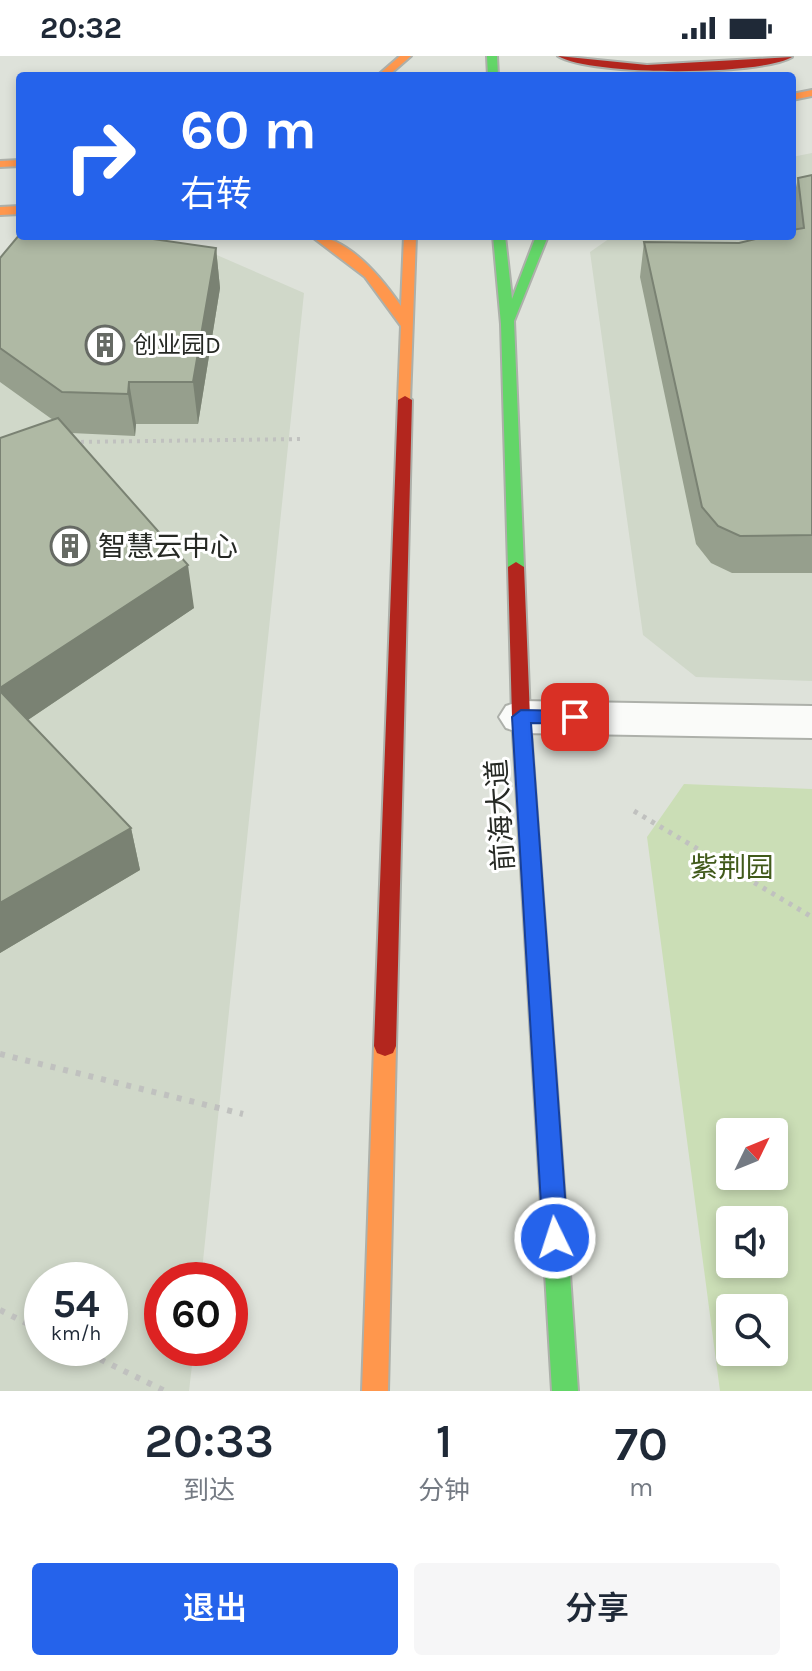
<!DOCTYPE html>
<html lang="zh">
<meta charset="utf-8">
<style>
:root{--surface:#fff;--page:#f6f6f7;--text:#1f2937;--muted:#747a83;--accent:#2563eb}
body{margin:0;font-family:Karla,"Noto Sans SC",sans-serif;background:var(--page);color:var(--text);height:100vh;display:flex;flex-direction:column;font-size:30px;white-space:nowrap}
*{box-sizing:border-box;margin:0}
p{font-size:26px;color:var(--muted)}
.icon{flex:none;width:44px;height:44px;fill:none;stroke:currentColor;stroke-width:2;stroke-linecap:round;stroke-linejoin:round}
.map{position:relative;height:1335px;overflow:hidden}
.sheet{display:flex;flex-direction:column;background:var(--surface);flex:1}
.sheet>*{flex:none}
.guide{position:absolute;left:16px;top:16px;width:780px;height:168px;border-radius:8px;box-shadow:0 4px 12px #0003;background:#2563eb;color:#fff;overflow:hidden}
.needle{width:52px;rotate:47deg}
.tools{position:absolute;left:716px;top:1062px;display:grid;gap:16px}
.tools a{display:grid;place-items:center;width:72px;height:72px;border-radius:8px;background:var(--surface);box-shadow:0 4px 12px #0003;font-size:40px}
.speed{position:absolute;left:24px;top:1206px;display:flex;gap:16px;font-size:40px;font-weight:700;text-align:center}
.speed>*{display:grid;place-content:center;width:104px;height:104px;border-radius:50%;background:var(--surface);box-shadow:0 4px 12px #0003;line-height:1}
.speed small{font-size:20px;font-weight:400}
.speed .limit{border:12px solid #d22;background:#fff;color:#111}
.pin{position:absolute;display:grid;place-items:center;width:68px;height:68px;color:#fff;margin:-34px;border-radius:16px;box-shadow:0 4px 12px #0006}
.me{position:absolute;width:88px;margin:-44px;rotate:356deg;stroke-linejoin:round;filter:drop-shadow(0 0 6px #0008)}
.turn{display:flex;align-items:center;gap:28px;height:168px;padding:0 32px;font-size:36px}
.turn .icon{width:104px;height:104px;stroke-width:2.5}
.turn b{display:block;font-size:56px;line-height:68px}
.eta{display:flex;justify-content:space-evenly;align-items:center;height:136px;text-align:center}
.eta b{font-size:48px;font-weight:600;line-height:56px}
.cta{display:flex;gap:16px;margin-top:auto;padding:16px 32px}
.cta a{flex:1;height:92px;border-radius:8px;background:var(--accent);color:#fff;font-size:32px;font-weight:600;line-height:92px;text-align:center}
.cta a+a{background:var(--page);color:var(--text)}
.status{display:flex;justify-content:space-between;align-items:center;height:56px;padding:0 40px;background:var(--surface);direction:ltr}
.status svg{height:22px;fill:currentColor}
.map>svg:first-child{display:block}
.built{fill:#d0d8c9;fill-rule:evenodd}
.green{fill:#cbdeb6;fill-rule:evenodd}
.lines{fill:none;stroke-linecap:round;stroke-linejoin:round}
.street-casing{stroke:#adb0aa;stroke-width:4}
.fast-casing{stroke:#adb0aa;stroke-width:4}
.slow-casing{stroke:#adb0aa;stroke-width:4}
.jam-casing{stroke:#adb0aa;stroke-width:4}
.path-far2{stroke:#c0c1bf;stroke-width:4;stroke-dasharray:3 5;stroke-linecap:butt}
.path-far1{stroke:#c0c1bf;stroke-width:5;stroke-dasharray:4 6;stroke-linecap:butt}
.path{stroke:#c0c1bf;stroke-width:6;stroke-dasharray:5 8;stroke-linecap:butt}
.street{fill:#fafbf9;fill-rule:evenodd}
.fast{fill:#63d668;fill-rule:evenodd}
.slow{fill:#ff974d;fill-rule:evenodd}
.jam{fill:#b3261e;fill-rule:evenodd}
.wall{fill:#969f8d}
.shaded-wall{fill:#7a8273}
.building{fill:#afb9a4;stroke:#7a8273;stroke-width:2}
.route{fill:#2563eb;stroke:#184099;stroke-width:2}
.labels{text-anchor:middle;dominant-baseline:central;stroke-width:6;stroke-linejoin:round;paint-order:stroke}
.far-poi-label{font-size:24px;fill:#262924;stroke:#fff;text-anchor:start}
.poi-label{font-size:28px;fill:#262924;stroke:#fff;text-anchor:start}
.street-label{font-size:28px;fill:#262924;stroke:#fff}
.park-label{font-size:28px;fill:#415a1b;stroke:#fff}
</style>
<div class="status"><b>20:32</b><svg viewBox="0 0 49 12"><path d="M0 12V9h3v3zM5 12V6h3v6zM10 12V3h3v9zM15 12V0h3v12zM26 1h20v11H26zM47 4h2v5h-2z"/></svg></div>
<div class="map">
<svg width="812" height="1335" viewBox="0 0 812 1335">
<rect width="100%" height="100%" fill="#dee2da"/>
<path class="built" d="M812,97V625L696,621L643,579L590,196L613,180H792V101Z
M203,193L304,237L201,1224H162V1292H194L189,1335H0V206ZM42,1224H110V1292H42Z"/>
<path class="green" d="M684,728L812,733V1335H720L647,781ZM730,1076H774V1120H730ZM730,1164H774V1208H730ZM730,1252H774V1296H730Z"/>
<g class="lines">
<defs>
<path id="street" d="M521,645L812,650V682L521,677L506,672L499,661L506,650Z"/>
<path id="fast" d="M487,0H497L498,20H488Z
M493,180H505L512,243L536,180H548L514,265L524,511L516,516L508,511L501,268Z
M551,1105L559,1108L563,1116L578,1335H552L539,1116L543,1108Z"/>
<path id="slow" d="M400,0H411L388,20H377Z
M812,34V40L792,44V38Z
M20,104V110L0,111V105Z
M20,150V158L0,159V151Z
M311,180C348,180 381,221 401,250L404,180H416L410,347L405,348L398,344L401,270L365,221Z
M385,980L393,983L396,990L388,1335H362L374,990L377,983Z"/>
<path id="jam" d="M558,0L647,9L792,1C760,20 591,20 558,0Z
M405,340L412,344L396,990L393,997L385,1000L377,997L374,990L398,344Z
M516,506L524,511L530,661L563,1116L559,1124L551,1127L543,1124L539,1116L512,661L508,511Z"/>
</defs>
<use href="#street" class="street-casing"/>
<use href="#fast" class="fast-casing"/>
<use href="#slow" class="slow-casing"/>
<use href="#jam" class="jam-casing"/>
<path class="path-far2" d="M73,386L304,383"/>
<path class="path-far1" d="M634,755L812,861"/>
<path class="path" d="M0,998L243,1058
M0,1254L42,1275
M77,1292L165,1335"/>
<use href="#street" class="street"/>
<use href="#fast" class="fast"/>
<use href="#slow" class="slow"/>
<use href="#jam" class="jam"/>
</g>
<path class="wall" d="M812,119V517H732L711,507L696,488L640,221L644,186L739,187L793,174L792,150L798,122Z
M216,192L220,232L198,368H136L135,380L71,377L194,552L28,664L131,772L140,814L0,897V382L53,364L0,326V202Z"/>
<path class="shaded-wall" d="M216,192L220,232L198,368L193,326Z
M129,326L136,368L135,380L128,338Z
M188,509L194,552L10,676L0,640V632Z
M131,772L140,814L0,897V847Z"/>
<path class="building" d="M812,119V479L740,480L718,470L702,451L644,186L739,187L768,180H792V174L804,172L798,122Z
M20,178V180H132L216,192L193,326H129L128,338L62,336L0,292V202Z
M58,362L188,509L0,632V382Z
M0,635L131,772L0,847Z"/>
<path class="route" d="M521,654L575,655L584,661L575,668L531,667L568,1182L564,1190L555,1194L547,1190L543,1182L512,661Z"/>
<defs>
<symbol id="building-ring" viewBox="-11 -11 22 22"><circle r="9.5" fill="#fff" stroke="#666a64" stroke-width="1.5"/><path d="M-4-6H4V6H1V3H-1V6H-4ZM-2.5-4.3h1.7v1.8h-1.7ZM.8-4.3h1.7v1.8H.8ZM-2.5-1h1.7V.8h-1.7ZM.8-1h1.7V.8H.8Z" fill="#666a64"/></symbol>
</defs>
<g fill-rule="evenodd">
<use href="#building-ring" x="83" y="267" width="44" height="44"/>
<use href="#building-ring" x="48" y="468" width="44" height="44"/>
</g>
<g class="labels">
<g class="far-poi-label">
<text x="133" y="289">创业园D</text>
</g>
<g class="poi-label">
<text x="98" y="490">智慧云中心</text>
</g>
<g class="street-label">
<text transform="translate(500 759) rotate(-94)">前海大道</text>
</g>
<g class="park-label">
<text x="732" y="811">紫荆园</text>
</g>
</g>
</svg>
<div class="tools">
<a><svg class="needle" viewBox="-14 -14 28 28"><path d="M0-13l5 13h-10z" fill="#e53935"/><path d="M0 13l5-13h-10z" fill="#747a83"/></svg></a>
<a><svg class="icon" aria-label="sound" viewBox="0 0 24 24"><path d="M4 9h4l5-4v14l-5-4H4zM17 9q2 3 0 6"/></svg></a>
<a><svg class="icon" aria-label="search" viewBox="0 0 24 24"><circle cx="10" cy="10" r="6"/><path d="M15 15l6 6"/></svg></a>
</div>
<div class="speed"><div>54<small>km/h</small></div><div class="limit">60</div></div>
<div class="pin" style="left:575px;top:661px;background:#d93025"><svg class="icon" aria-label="arrive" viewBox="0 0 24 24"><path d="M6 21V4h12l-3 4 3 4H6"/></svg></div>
<svg class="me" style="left:555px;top:1182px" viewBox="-20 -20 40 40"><circle r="17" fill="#2563eb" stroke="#fff" stroke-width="3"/><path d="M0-11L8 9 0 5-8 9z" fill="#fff"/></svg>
<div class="guide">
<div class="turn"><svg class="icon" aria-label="right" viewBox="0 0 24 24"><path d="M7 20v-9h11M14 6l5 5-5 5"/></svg><div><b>60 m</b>右转</div></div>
</div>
</div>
<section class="sheet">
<div class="eta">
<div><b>20:33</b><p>到达</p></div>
<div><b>1</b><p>分钟</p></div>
<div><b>70</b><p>m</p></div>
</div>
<div class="cta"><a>退出</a><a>分享</a></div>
</section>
